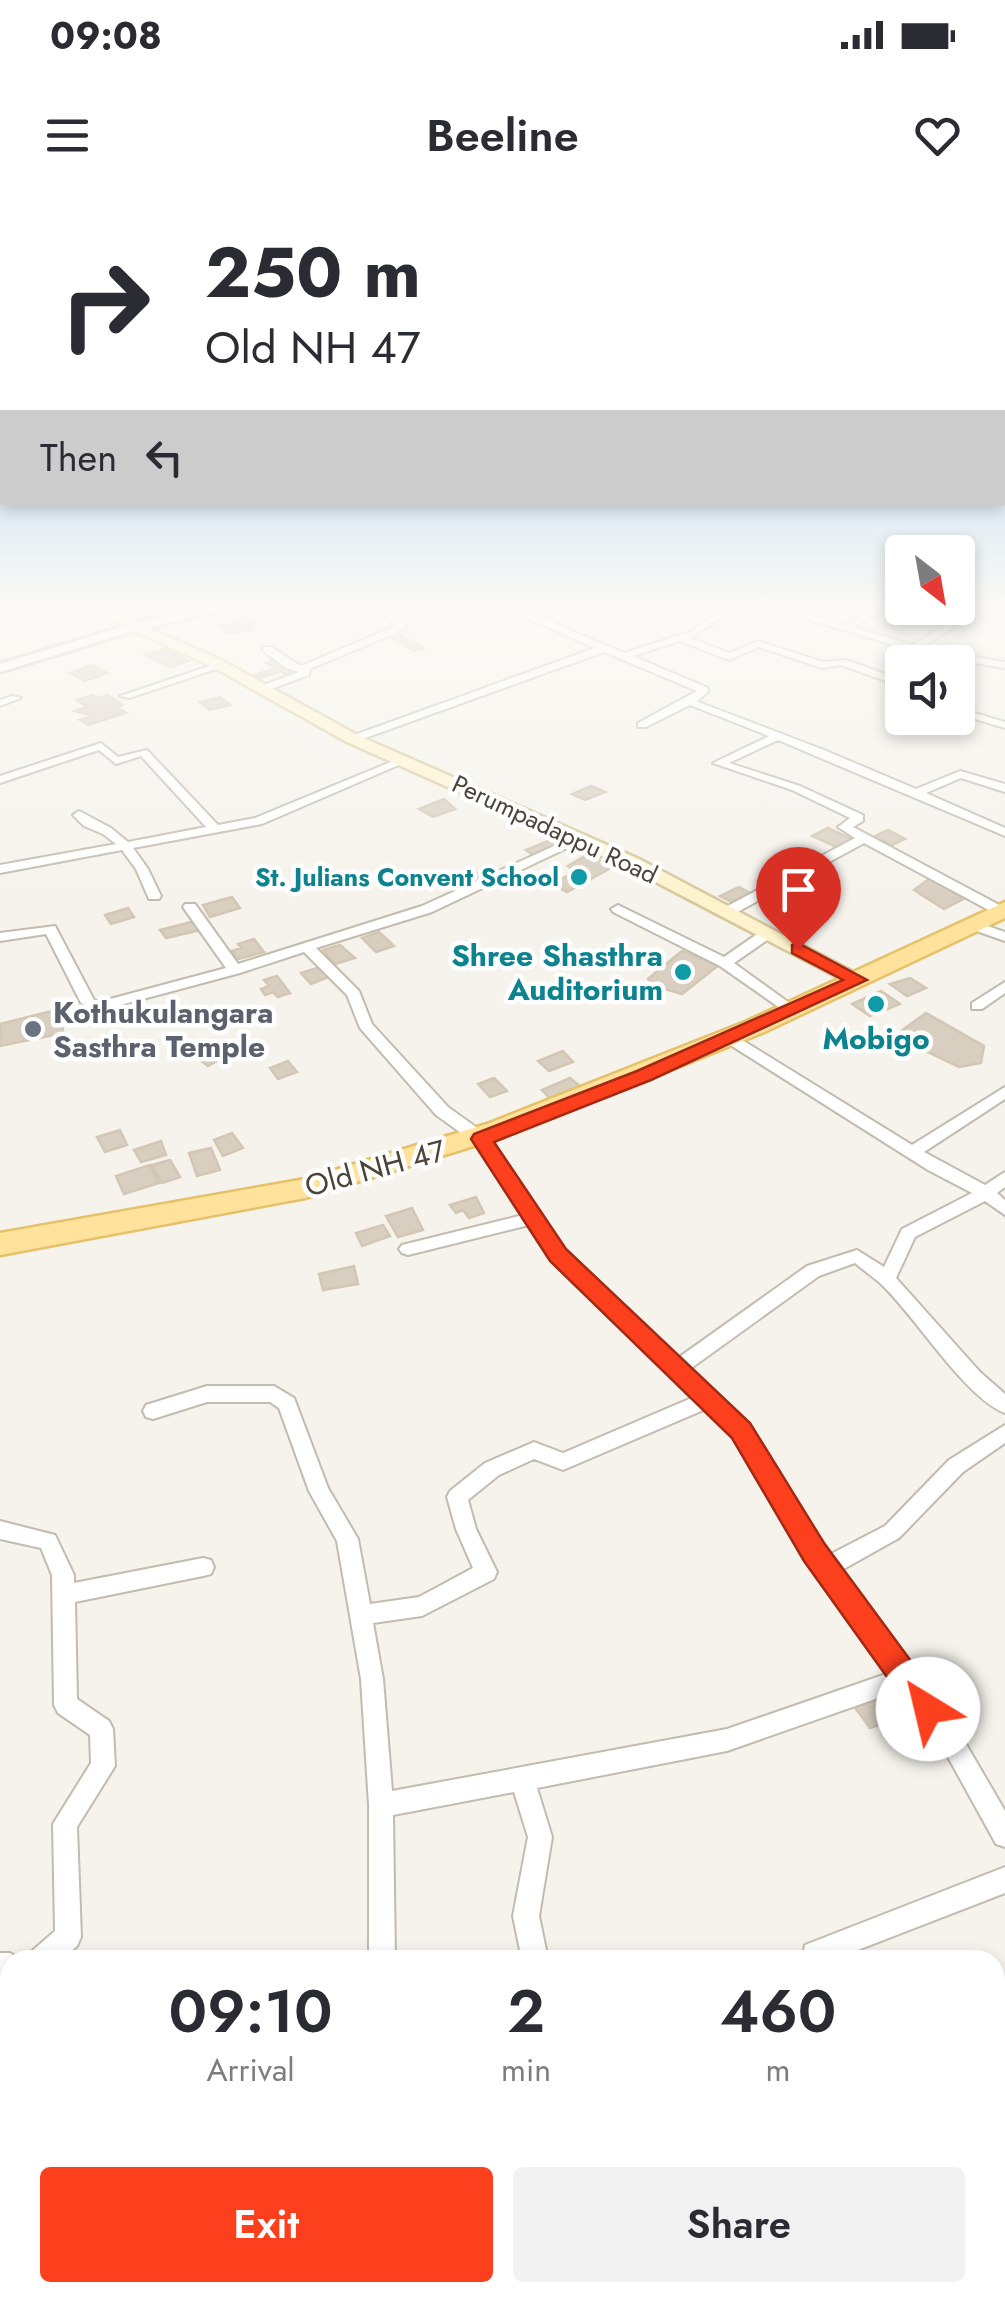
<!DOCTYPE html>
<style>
:root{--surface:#fff;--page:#f2f2f3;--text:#2b2b33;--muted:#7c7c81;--accent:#fc3f1d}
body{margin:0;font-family:Jost,sans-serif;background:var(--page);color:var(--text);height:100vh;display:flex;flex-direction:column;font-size:38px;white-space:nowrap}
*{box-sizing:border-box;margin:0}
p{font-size:32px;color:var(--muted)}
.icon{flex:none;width:55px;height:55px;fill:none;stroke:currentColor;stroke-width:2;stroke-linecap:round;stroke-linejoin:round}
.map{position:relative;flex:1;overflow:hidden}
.drawer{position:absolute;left:0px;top:1750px;width:1005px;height:352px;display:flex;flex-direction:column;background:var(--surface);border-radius:30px 30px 0 0;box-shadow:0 5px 15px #0003}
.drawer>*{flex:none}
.hud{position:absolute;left:0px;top:0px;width:1005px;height:305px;box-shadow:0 5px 15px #0003;background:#fff;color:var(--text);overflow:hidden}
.needle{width:65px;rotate:149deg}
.controls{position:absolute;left:885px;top:335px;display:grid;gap:20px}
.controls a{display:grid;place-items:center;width:90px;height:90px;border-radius:10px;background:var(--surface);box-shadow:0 5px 15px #0003;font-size:50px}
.pin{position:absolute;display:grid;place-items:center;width:85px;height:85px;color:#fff;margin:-102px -42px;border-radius:50% 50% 50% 0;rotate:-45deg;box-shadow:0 0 10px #0007}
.pin .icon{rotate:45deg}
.me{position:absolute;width:110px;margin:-55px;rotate:324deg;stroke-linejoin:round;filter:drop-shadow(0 0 8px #0008)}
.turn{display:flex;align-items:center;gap:35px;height:210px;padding:0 40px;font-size:45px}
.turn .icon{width:130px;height:130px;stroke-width:2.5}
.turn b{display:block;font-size:70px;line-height:85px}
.then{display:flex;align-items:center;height:95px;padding:0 40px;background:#0003;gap:20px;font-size:38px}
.eta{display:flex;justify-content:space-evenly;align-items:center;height:170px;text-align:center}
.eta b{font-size:60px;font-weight:600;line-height:70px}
.primary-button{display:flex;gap:20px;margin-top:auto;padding:20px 40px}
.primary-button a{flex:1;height:115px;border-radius:10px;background:var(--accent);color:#fff;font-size:40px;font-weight:600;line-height:115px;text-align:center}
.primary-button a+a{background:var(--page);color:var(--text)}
.status{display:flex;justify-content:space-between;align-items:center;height:70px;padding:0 50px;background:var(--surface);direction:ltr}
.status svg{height:28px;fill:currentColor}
header{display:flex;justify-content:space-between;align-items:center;height:130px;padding:0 40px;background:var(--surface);font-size:45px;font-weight:600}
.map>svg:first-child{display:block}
.building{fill:#d8cfc1;stroke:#d3c7b4;stroke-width:2.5}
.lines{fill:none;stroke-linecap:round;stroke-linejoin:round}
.minor-casing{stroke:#c2bbae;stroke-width:4}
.tertiary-casing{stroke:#c2bbae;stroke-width:6}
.secondary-casing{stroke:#d6c79b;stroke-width:5}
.primary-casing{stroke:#e6c16a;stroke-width:5}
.minor{fill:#fff;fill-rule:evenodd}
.tertiary{fill:#fff;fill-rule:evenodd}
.secondary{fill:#fff3cd;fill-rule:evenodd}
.primary{fill:#ffe39c;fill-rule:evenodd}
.route{fill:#fc3f1d;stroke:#a42913;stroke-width:2.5}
.culture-dot{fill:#0f9aa8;stroke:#fff;stroke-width:4}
.worship-dot{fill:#6b7280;stroke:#fff;stroke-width:4}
.labels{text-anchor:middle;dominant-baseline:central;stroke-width:9;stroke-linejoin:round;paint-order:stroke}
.far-street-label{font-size:25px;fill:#4b4439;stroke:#fff}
.far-culture-label{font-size:25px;font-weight:bold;fill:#0d838f;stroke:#fff;text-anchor:end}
.culture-label{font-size:30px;font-weight:bold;fill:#0d838f;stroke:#fff;text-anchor:end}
.worship-label{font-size:30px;font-weight:bold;fill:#5b616d;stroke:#fff;text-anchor:start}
.street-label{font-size:30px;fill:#4b4439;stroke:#fff}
</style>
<div class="status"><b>09:08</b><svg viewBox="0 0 49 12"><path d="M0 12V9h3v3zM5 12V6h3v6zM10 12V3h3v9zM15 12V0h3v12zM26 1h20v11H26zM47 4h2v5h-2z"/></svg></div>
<header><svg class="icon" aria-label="menu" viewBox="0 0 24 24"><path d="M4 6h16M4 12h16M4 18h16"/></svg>Beeline<svg class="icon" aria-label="heart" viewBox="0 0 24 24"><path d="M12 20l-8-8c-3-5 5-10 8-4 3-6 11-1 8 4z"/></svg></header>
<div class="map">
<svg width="1005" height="2102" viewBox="0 0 1005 2102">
<rect width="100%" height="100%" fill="#f6f3ec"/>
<path class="building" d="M248,417L259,424L248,427L253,431L227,433L218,425L242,423L236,420Z
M395,433L424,448L414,451L388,436Z
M165,449L189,461L170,467L145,455Z
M277,459L298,471L287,475L281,471L260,478L255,475L275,468L266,463Z
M92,465L107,473L85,481L70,473Z
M92,495L97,498L108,495L122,505L116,507L126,513L88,525L80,520L93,516L75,511L87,507L77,500Z
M220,497L230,505L210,510L200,502Z
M591,586L605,592L585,600L572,594Z
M444,599L455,609L433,617L419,609Z
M828,628L856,641L841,649L812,636Z
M888,630L896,634L905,639L892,645L875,636Z
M558,637L569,643L536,657L526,650Z
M590,653L618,664L567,692L552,684L576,671L568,666Z
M470,669L488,679L472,686L455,676Z
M932,677L967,697L944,709L914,690Z
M739,687L750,693L732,702L720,696Z
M232,697L240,708L210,717L203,705Z
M128,708L134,717L111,724L105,715Z
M195,721L201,730L166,738L160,730Z
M379,732L394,746L376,752L362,738Z
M254,739L264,752L238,759L232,751L242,748L238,744Z
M340,745L355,758L335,764L323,750Z
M682,751L719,765L682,794L654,786L648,779Z
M323,766L331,776L311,784L301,773Z
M277,776L290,793L278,797L273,792L265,795L261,789L269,786L264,780Z
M910,778L926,788L907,796L890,784Z
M881,791L900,804L870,816L852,804Z
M56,810L64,833L0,846V824Z
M926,813L984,846L981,863L959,867L894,836Z
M218,849L226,856L208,866L197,858Z
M563,851L573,862L549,871L538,861Z
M288,861L297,872L278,879L270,868Z
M494,878L507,891L490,897L478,884Z
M570,878L585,890L554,903L542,890Z
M120,930L127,945L105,952L97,937Z
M232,933L243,948L223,956L214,940Z
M161,941L166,955L141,962L134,950Z
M211,948L220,970L197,976L189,953Z
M170,960L180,977L162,983L152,965Z
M150,965L159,983L124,994L116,976Z
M476,997L484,1013L469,1018L463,1010L456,1013L450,1005Z
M412,1008L423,1030L398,1037L386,1016Z
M383,1025L390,1036L362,1046L356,1033Z
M354,1066L358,1084L323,1090L319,1074Z
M901,1490L911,1514L870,1528L853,1505Z
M545,2092H613L615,2102H547Z
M915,2092H949L950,2095L919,2102Z"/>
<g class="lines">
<defs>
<path id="minor" d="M23,406H39L0,417V411Z
M379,406C388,405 396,406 403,412L396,418L405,425V429L310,469L309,475L266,491H258V487L299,472L286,468L263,451V447H271L301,466L395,426L385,418L391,413Z
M499,406H511L545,420L582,406H595L553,423L624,453L690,432L729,406H740L690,438L729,453L758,441L823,462L846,460L899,479L897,485L902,487V493L887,488L889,482L841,465L822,468L759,447L729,460L680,441L633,456L708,488V492L697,501L701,503L824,550L916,589L960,571L1005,584V592L961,578L926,593L1005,628V636L778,540L729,563L800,586L863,615V621L853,627L1005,708V714H996L864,643L732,715H722V709L855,638L838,627L850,618L792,590L713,563L769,536L690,505L646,527H638V523L697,491L604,452L357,541H349V537L595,448Z
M764,406H778L844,425L878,406H889L853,427L913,445L947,424H953V428L922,448L1005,462V468L926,455Z
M216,464L225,466L129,498L120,496Z
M12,496L21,498L0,506V500Z
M958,508L1005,522V528L958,514Z
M101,543L118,557L147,550L218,625L255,618L398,559L408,561L262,624L133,648L148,669L161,696L159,699H149L136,669L122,650L0,673V665L116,644L103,634L84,626L73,615L79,611L111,628L128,642L206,627L141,556L116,564L99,550L0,583V576Z
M576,636L586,639L432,712L316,748L359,791L372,824L448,907L487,935L564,1051L678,1158L807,1066L857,1050L884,1067L902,1029L972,993L928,970L724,841V835H734L912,945L1005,887V899L924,952L985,985L1005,972V987L997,993L1005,1000V1015L985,1001L915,1037L896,1078L980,1172L1005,1194V1213C965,1198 914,1114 880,1083C872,1076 863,1070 855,1063L819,1076L690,1169L748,1224L829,1355L885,1326L949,1260L1005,1225V1243L963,1272L899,1338L840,1371L959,1532L1005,1611V1647L996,1644L943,1548L901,1490L727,1551L537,1588L552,1637L539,1716L548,1760H522L513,1716L528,1637L514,1592L393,1615L395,1760H369V1605L361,1479L337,1341L309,1291L279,1208L270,1202H207L153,1219L146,1217L143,1211L146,1205L207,1186H274L294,1198L328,1288L358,1339L370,1404L419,1397L473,1368L456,1329L447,1297L450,1291L485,1263L534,1242L563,1253L694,1197L552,1059L529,1025L408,1055L402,1053L399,1049L402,1045L523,1015L475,943L436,915L360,828L347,795L304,752L240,773L98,811L81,803L46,734L0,741V733L55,726L94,800L99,802L226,768L183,707L185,704H195L238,764L422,706ZM706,1209L734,1236L806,1359L889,1473L727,1529L392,1591L383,1479L373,1423L422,1416L494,1379L497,1372L476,1329L468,1300L499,1275L534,1259L563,1270Z
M618,705L724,757L763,730H773V736L734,763L799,810L792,814L787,813L720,766L613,712L611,709Z
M973,721L1005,732V741L968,728V722Z
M1005,782V793L982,809H972V803Z
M0,1321L55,1335L74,1375V1383L203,1358L211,1360L214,1367L211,1374L203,1376L75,1402L77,1499L109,1521L113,1529L115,1566L77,1627L81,1737L77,1746L61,1760H28L32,1751L55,1731L53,1624L91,1563L90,1535L58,1513L54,1505L52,1375L41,1348L0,1339Z
M1005,1667V1693L832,1760H802L805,1745Z
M0,1753H10L21,1760H10V1779H0Z
M10,2088V2092H50L46,2102H0L2,2091Z
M392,2092H422L424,2102H394Z
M845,2092H875L877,2102H847Z"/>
<path id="tertiary" d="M216,406H238L138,430L0,472V464L131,424Z"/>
<path id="secondary" d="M80,406H98L221,460L359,536L639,659L868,780L865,784H851L627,667L347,542L211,466Z"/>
<path id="primary" d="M1005,702V718L762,833L506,936L305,998L0,1055V1033L305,979L487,924L745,822Z"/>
</defs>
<use href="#minor" class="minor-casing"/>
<use href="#tertiary" class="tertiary-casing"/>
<use href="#secondary" class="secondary-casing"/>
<use href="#primary" class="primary-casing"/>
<use href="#minor" class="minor"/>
<use href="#tertiary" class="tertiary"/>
<use href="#secondary" class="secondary"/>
<use href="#primary" class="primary"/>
</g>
<linearGradient id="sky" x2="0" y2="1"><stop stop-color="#8fc1ec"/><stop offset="0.58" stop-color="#fbfaf6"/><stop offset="1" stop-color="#fbfaf6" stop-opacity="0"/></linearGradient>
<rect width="1005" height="700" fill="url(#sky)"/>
<path class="route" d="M798,743L867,780L651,880L494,942L566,1049L750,1223L824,1343L939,1499L943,1509L939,1519L928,1523L917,1519L804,1361L732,1238L550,1061L471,939L474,934L637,871L843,780L792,753V745Z"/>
<g class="culture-dot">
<circle cx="579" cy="677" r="10"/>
<circle cx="683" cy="772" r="10"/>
<circle cx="876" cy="804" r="10"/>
</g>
<circle class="worship-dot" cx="33" cy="829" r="10"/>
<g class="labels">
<g class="far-street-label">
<text transform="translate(555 629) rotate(25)">Perumpadappu Road</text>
</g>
<g class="far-culture-label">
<text x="559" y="677">St. Julians Convent School</text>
</g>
<g class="culture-label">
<text x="663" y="755">Shree Shasthra<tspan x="663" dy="34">Auditorium</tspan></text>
<text x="876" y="838" text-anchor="middle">Mobigo</text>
</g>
<g class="worship-label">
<text x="53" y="812">Kothukulangara<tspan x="53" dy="34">Sasthra Temple</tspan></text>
</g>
<g class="street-label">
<text transform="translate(375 968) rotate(-15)">Old NH 47</text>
</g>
</g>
</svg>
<div class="controls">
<a><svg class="needle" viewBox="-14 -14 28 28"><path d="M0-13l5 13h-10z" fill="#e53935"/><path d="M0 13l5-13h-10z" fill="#7c7c81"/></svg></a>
<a><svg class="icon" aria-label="sound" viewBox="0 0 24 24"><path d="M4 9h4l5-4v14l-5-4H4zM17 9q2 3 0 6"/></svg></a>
</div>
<div class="pin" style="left:798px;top:749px;background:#d93025"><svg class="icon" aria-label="arrive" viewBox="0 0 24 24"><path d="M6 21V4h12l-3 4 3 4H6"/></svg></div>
<svg class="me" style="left:928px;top:1509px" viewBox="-20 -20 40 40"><circle r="19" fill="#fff"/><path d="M0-13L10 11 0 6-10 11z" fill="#fc3f1d"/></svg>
<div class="hud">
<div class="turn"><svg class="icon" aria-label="right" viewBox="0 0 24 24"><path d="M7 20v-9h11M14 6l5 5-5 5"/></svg><div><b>250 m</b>Old NH 47</div></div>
<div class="then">Then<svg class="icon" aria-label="left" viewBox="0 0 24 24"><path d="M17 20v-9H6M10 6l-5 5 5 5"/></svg></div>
</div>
<section class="drawer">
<div class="eta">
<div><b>09:10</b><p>Arrival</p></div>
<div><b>2</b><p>min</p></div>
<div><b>460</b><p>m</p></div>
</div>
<div class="primary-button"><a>Exit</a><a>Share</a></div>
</section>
</div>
